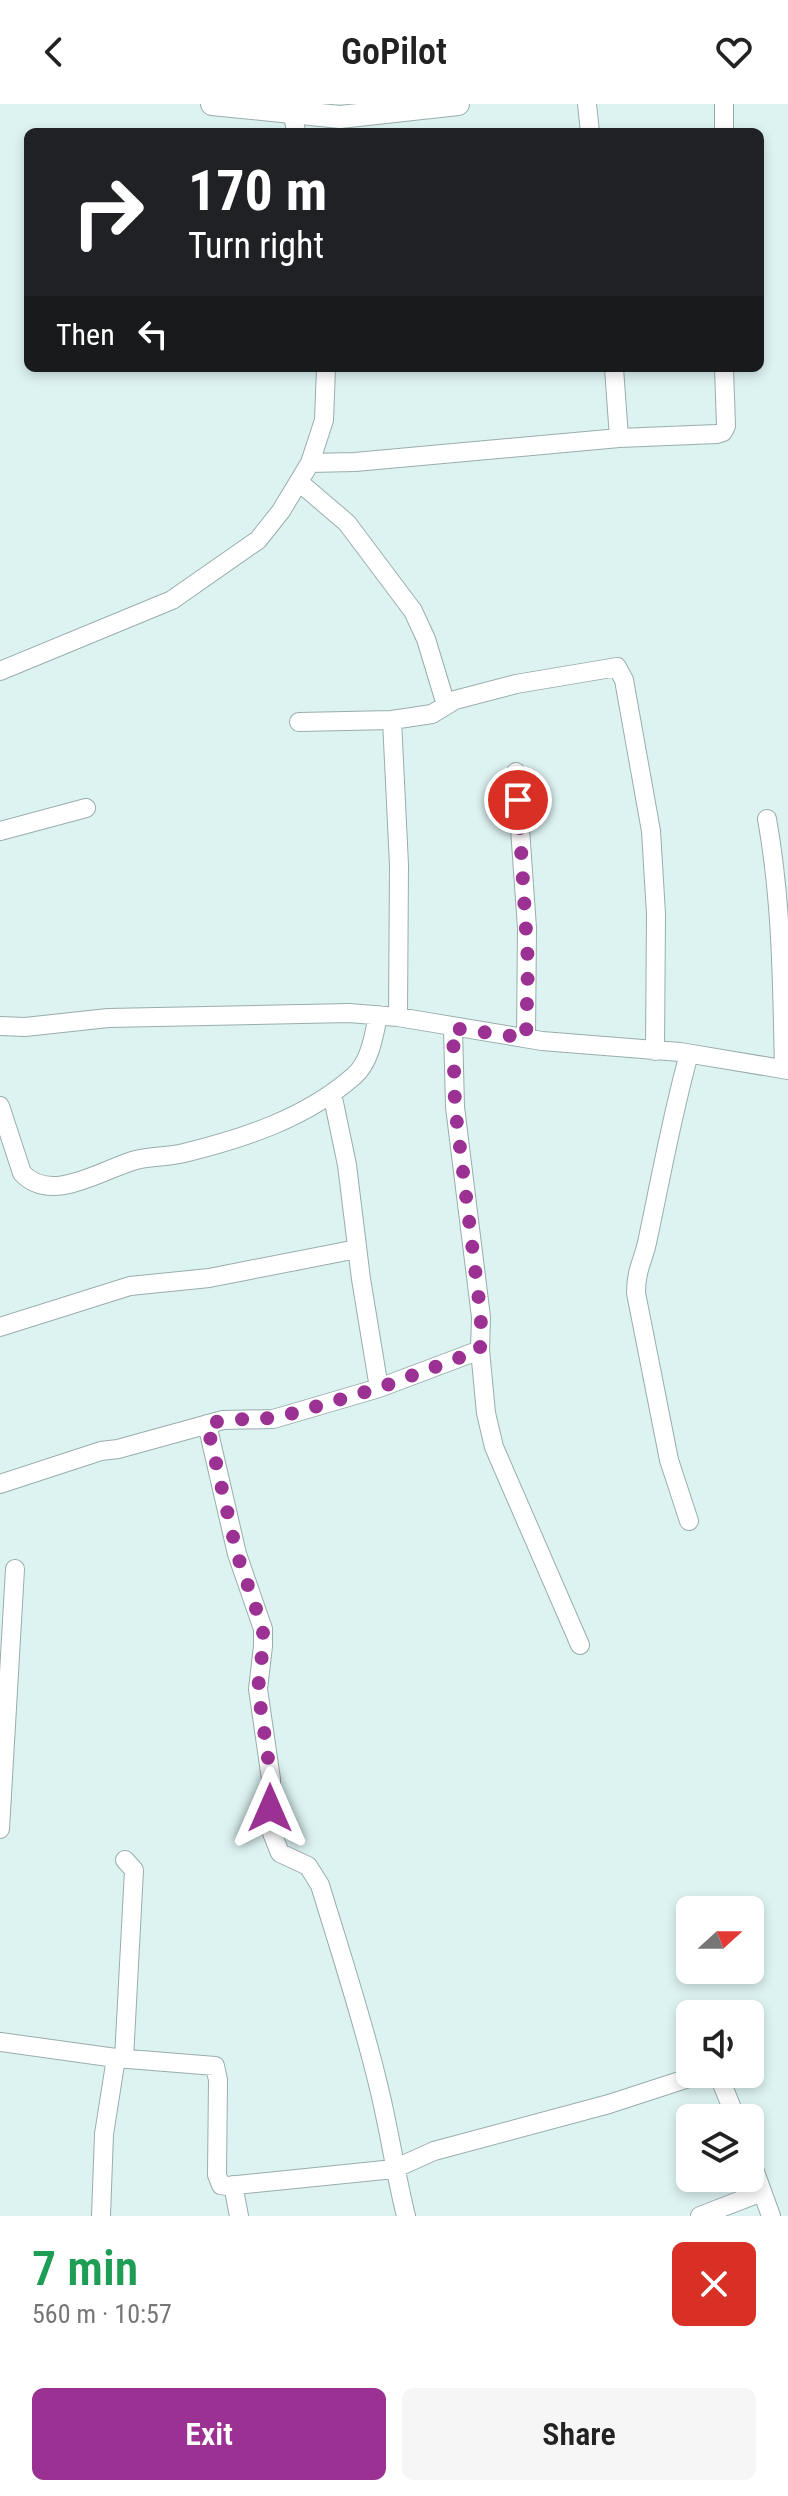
<!DOCTYPE html>
<meta charset="utf-8">
<style>
:root{--surface:#fff;--page:#f6f6f6;--text:#222;--muted:#767676;--accent:#9b3193}
body{margin:0;font-family:"Roboto Condensed",sans-serif;background:var(--page);color:var(--text);height:100vh;display:flex;flex-direction:column;font-size:30px;white-space:nowrap}
*{box-sizing:border-box;margin:0}
p{font-size:26px;color:var(--muted)}
.icon{flex:none;width:44px;height:44px;fill:none;stroke:currentColor;stroke-width:2;stroke-linecap:round;stroke-linejoin:round}
.map{position:relative;height:2112px;overflow:hidden}
.details{display:flex;flex-direction:column;background:var(--surface);flex:1}
.details>*{flex:none}
.hud{position:absolute;left:24px;top:24px;width:740px;height:244px;border-radius:12px;box-shadow:0 4px 12px #0003;background:#202124;color:#fff;overflow:hidden}
.needle{width:52px;rotate:69deg}
.controls{position:absolute;left:676px;top:1792px;display:grid;gap:16px}
.controls a{display:grid;place-items:center;width:88px;height:88px;border-radius:12px;background:var(--surface);box-shadow:0 4px 12px #0003;font-size:40px}
.pin{position:absolute;display:grid;place-items:center;width:68px;height:68px;color:#fff;margin:-34px;border:4px solid #fff;border-radius:50%;box-shadow:0 2px 8px #0007}
.me{position:absolute;width:88px;margin:-44px;rotate:0deg;stroke-linejoin:round;filter:drop-shadow(0 0 6px #0008)}
.turn{display:flex;align-items:center;gap:28px;height:168px;padding:0 32px;font-size:36px}
.turn .icon{width:104px;height:104px;stroke-width:2.5}
.turn b{display:block;font-size:56px;line-height:68px}
.then{display:flex;align-items:center;height:76px;padding:0 32px;background:#0003;gap:16px;font-size:30px}
.round{display:grid;place-items:center;flex:none;width:84px;height:84px;border-radius:12px;background:var(--page)}
.overview{display:flex;align-items:center;justify-content:space-between;height:136px;padding:0 32px}
h1{font-size:48px;font-weight:600;line-height:60px;color:#1e9e55}
.button{display:flex;gap:16px;margin-top:auto;padding:16px 32px}
.button a{flex:1;height:92px;border-radius:12px;background:var(--accent);color:#fff;font-size:32px;font-weight:600;line-height:92px;text-align:center}
.button a+a{background:var(--page);color:var(--text)}
header{display:flex;justify-content:space-between;align-items:center;height:104px;padding:0 32px;background:var(--surface);font-size:36px;font-weight:600}
.map>svg:first-child{display:block}
.lines{fill:none;stroke-linecap:round;stroke-linejoin:round}
.minor-casing{stroke:#98adac;stroke-width:20}
.tertiary-casing{stroke:#98adac;stroke-width:24}
.minor{stroke:#fff;stroke-width:18}
.tertiary{stroke:#fff;stroke-width:22}
.route{stroke:#9b3193;stroke-width:14;stroke-dasharray:0 25.2}
</style>
<header><svg class="icon" aria-label="back" viewBox="0 0 24 24"><path d="M15 5l-7 7 7 7"/></svg>GoPilot<svg class="icon" aria-label="heart" viewBox="0 0 24 24"><path d="M12 20l-8-8c-3-5 5-10 8-4 3-6 11-1 8 4z"/></svg></header>
<div class="map">
<svg width="788" height="2112" viewBox="0 0 788 2112">
<rect width="100%" height="100%" fill="#ddf3f2"/>
<g class="lines">
<defs>
<path id="minor" d="M587,0L590,28
M724,0V28
M293,10L296,28
M614,264L619,334
M310,359L355,358L619,334L717,330L723,328L726,322L724,264
M299,378L347,419L413,507L426,535L446,601
M0,567L172,496L258,436L281,407L310,359L324,316L326,264
M392,616L399,761L398,913
M299,618L392,616L432,610L455,596L516,580L617,563L624,576L651,727L656,810L655,947
M516,668L527,824L526,934
M767,715C782,798 782,881 784,965
M0,727L86,704
M0,922L25,923L108,914L349,909L398,913L542,937L680,948L788,966
M332,989L347,1061L361,1175L379,1284
M0,1002L22,1069C52,1101 102,1065 136,1056C151,1052 168,1053 184,1049C245,1034 306,1014 354,972C370,958 374,932 378,911
M0,1223L130,1182L209,1174L357,1145
M480,1246L486,1309L494,1343L580,1541
M207,1320L237,1450L263,1525V1542L258,1585L271,1675L272,1729L280,1749L308,1762L320,1781C340,1847 362,1913 378,1980C389,2024 395,2068 406,2112
M0,1380L101,1347L118,1345L223,1316L273,1315L287,1311L379,1284L480,1246L481,1213L455,1003L453,924
M689,1417L669,1356L636,1189C636,1164 644,1156 648,1134C661,1073 672,1011 689,950
M0,1725L15,1465
M0,1938L116,1954L215,1962L218,1976L217,2071L221,2081L227,2082L394,2065L434,2047L609,2000L701,1970
M124,1955L134,1766L125,1756
M718,1970L736,2014
M750,2054L771,2112
M233,2081L239,2112
M101,2112L104,2030L116,1954
M700,2112L762,2088"/>
<path id="tertiary" d="M212,0L340,13L458,0"/>
</defs>
<use href="#minor" class="minor-casing"/>
<use href="#tertiary" class="tertiary-casing"/>
<use href="#minor" class="minor"/>
<use href="#tertiary" class="tertiary"/>
</g>
<g class="lines">
<path class="route" d="M270,1704L271,1675L258,1585L263,1542V1525L237,1450L207,1320C236,1312 260,1318 287,1311L379,1284L480,1246L481,1213L455,1003L453,924L526,934L528,859L518,696"/>
</g>
</svg>
<div class="controls">
<a><svg class="needle" viewBox="-14 -14 28 28"><path d="M0-13l5 13h-10z" fill="#e53935"/><path d="M0 13l5-13h-10z" fill="#767676"/></svg></a>
<a><svg class="icon" aria-label="sound" viewBox="0 0 24 24"><path d="M4 9h4l5-4v14l-5-4H4zM17 9q2 3 0 6"/></svg></a>
<a><svg class="icon" aria-label="layers" viewBox="0 0 24 24"><path d="M12 4l9 5-9 5-9-5zM3 14l9 5 9-5"/></svg></a>
</div>
<div class="pin" style="left:518px;top:696px;background:#d93025"><svg class="icon" aria-label="arrive" viewBox="0 0 24 24"><path d="M6 21V4h12l-3 4 3 4H6"/></svg></div>
<svg class="me" style="left:270px;top:1704px" viewBox="-20 -20 40 40"><path d="M0-17L14 15 0 8-14 15z" fill="#9b3193" stroke="#fff" stroke-width="4"/></svg>
<div class="hud">
<div class="turn"><svg class="icon" aria-label="right" viewBox="0 0 24 24"><path d="M7 20v-9h11M14 6l5 5-5 5"/></svg><div><b>170 m</b>Turn right</div></div>
<div class="then">Then<svg class="icon" aria-label="left" viewBox="0 0 24 24"><path d="M17 20v-9H6M10 6l-5 5 5 5"/></svg></div>
</div>
</div>
<section class="details">
<div class="overview"><div><h1>7 min</h1><p>560 m · 10:57</p></div><a class="round" style="background:#d93025;color:#fff"><svg class="icon" aria-label="close" viewBox="0 0 24 24"><path d="M6 6l12 12M18 6L6 18"/></svg></a></div>
<div class="button"><a>Exit</a><a>Share</a></div>
</section>
